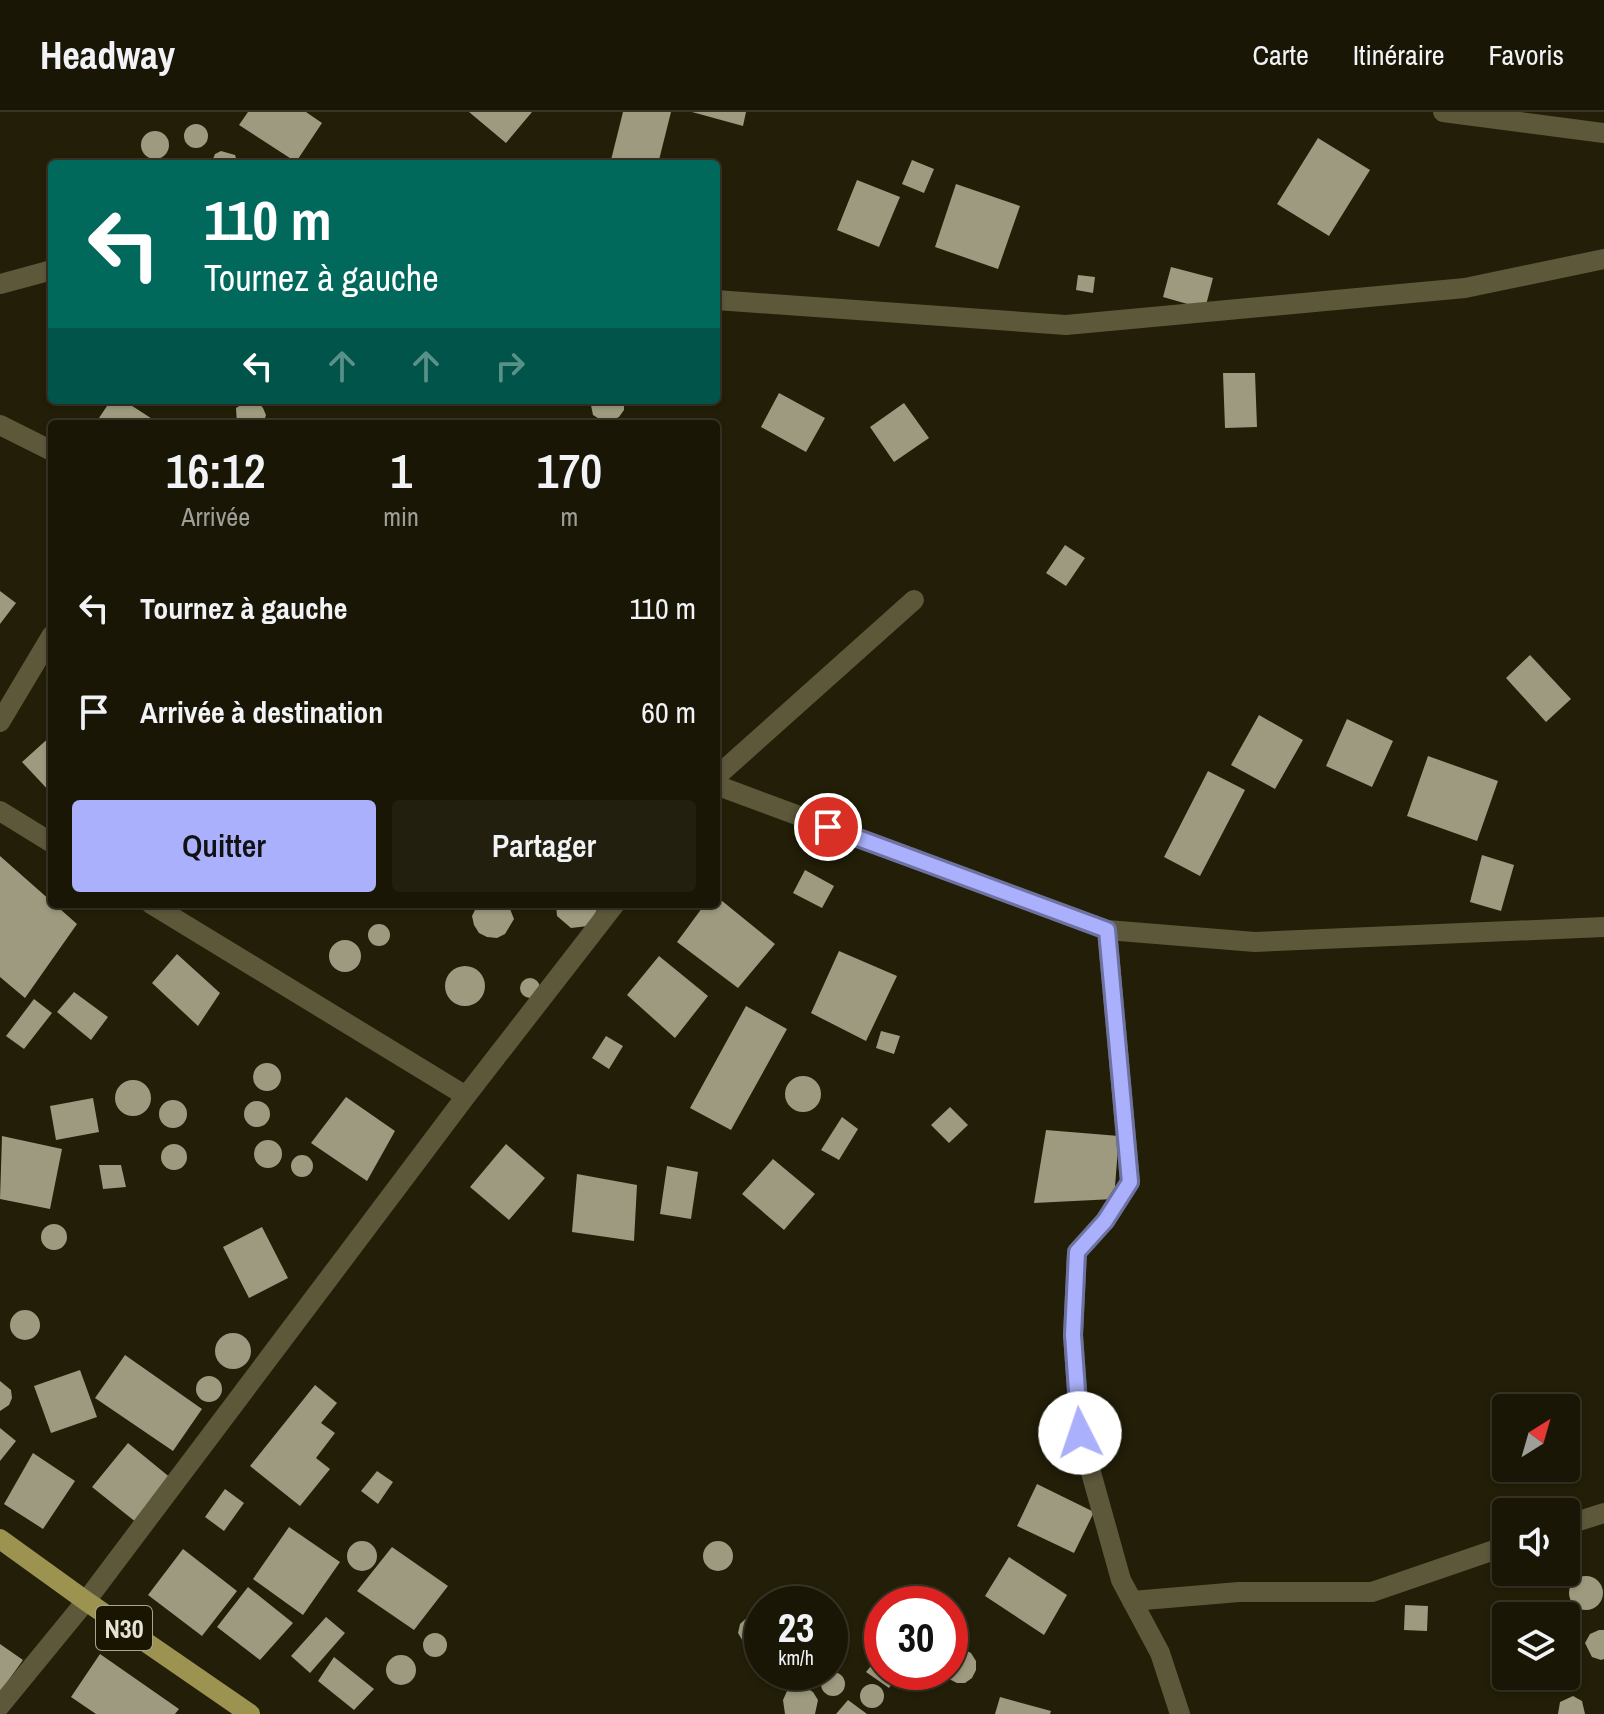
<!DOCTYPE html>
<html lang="fr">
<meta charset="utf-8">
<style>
:root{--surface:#1a1605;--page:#231f0f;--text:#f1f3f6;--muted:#9f9f9a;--line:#383527;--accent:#aab0fb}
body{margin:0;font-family:"Archivo Narrow",sans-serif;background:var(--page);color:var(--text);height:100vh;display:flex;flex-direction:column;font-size:30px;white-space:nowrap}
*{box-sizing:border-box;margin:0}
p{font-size:26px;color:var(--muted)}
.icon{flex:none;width:44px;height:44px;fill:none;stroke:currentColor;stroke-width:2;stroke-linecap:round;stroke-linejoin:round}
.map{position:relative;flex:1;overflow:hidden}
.panel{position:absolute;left:48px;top:308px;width:672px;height:488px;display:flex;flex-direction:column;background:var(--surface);border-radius:8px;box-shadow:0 2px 6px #0004,0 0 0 2px var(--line)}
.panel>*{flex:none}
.top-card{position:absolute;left:48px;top:48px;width:672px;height:244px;border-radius:8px;box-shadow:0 2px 6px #0004,0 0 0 2px var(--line);background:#00695c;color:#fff;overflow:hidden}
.needle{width:52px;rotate:37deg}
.tools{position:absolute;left:1492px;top:1282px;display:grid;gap:16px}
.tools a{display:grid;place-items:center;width:88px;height:88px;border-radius:8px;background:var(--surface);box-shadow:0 2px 6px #0004,0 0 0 2px var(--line);font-size:40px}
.speed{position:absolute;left:744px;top:1474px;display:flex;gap:16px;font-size:40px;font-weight:700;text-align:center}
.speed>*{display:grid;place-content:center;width:104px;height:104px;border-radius:50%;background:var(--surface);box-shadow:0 2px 6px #0004,0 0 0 2px var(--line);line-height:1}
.speed small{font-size:20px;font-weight:400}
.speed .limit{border:12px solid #d22;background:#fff;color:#111}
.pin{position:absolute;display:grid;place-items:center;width:68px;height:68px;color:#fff;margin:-34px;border:4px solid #fff;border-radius:50%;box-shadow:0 2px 8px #0007}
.me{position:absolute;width:88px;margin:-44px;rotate:356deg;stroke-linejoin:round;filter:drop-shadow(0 0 6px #0008)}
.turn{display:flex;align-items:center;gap:28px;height:168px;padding:0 24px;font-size:36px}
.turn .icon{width:104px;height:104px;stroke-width:2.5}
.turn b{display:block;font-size:56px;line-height:68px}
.lanes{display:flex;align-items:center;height:76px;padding:0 24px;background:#0003;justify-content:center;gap:40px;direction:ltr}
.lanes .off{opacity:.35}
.eta{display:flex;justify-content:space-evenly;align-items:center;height:136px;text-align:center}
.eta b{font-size:48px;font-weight:600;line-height:56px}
.action{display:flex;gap:16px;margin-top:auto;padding:16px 24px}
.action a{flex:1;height:92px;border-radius:8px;background:var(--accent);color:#111;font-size:32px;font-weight:600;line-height:92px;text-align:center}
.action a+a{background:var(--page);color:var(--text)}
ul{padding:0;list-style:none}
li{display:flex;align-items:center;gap:24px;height:104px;padding:0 24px}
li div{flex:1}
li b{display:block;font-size:30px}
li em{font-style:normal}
header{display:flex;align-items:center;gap:48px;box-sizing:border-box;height:112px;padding:0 40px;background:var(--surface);border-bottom:2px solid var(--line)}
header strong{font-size:38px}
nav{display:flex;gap:44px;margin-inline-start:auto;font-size:28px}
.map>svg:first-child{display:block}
.building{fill:#9e9a7f}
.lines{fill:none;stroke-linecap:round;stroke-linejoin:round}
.minor{stroke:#5d583a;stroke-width:20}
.major{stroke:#9d9350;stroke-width:20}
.route-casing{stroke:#6e72a3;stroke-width:20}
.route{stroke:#aab0fb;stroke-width:14}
.labels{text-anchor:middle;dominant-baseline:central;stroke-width:8;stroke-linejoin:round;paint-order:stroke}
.shield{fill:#191501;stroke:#a8a595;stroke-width:2}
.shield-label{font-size:26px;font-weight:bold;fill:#e5e3d5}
</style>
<header>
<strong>Headway</strong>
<nav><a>Carte</a><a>Itinéraire</a><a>Favoris</a></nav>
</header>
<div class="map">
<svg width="1604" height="1602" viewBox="0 0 1604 1602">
<rect width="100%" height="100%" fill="#221e07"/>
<path class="building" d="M248,0H306L322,11L296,50L239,13Z
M469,0H532L506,31Z
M623,0H671L658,52H610Z
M692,0H746L743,14Z
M184 24a12 12 0 1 1 24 0a12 12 0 1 1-24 0Z
M141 33a14 14 0 1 1 28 0a14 14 0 1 1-28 0Z
M1318,26L1370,58L1329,124L1277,92Z
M221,39L235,43L238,52H211L215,42Z
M912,48L934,57L924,81L902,72Z
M857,68L900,85L879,135L837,118Z
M956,72L1020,94L998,157L935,135Z
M1171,155L1213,166L1205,197L1163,185Z
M1078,163L1095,165L1093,181L1076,178Z
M1223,261H1255L1257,315L1225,316Z
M779,281L825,306L806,340L761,315Z
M111,288H123L160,312H95Z
M249,288L258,290L263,296L266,303L263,312H237L236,296Z
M590,288H624V298L619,305L610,309L601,308L593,303Z
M904,291L929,326L894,350L870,315Z
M1065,433L1085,446L1066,474L1046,461Z
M0,479L16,491L0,512Z
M1530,543L1571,587L1546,610L1506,566Z
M1259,603L1303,628L1275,677L1231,653Z
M1347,607L1393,629L1372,675L1326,654Z
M52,623V682L22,650Z
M1428,644L1498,669L1477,729L1407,704Z
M1208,659L1245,678L1200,764L1164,745Z
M1482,743L1514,753L1501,799L1470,790Z
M0,744L77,812L25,886L0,865Z
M805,758L834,774L822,796L793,781Z
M716,784L775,832L738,876L677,830L705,792H716Z
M478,792H508L514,807L505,822L497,826L487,825L479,821L474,813L472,804Z
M556,792H596L597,798L588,814L571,816L557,804Z
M368 823a11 11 0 1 1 22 0a11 11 0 1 1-22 0Z
M329 844a16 16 0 1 1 32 0a16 16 0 1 1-32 0Z
M839,839L897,864L866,929L811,901Z
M177,842L220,881L198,914L152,871Z
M659,844L708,884L675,926L627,883Z
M445 874a20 20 0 1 1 40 0a20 20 0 1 1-40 0Z
M520 876a10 10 0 1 1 20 0a10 10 0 1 1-20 0Z
M74,880L108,905L91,928L57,900Z
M34,887L52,901L24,937L6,924Z
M746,894L787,917L731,1018L690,996Z
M881,919L900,924L894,942L876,936Z
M606,924L623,934L609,957L592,946Z
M253 965a14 14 0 1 1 28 0a14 14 0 1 1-28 0Z
M785 982a18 18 0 1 1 36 0a18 18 0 1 1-36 0Z
M115 986a18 18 0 1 1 36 0a18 18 0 1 1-36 0Z
M346,985L395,1019L367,1069L311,1031Z
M93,986L99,1020L56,1028L50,994Z
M159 1002a14 14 0 1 1 28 0a14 14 0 1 1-28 0Z
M244 1002a13 13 0 1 1 26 0a13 13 0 1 1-26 0Z
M950,995L968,1013L949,1031L931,1013Z
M842,1005L858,1017L839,1048L821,1038Z
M1046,1018L1119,1024L1114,1087L1034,1091Z
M2,1024L62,1037L50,1097L0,1087Z
M254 1042a14 14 0 1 1 28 0a14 14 0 1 1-28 0Z
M161 1045a13 13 0 1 1 26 0a13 13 0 1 1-26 0Z
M506,1032L545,1066L509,1108L470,1075Z
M291 1054a11 11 0 1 1 22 0a11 11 0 1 1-22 0Z
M773,1047L815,1082L784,1118L742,1082Z
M99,1053H121L126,1075L103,1077Z
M667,1054L698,1060L691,1107L660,1102Z
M577,1062L637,1073L634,1129L572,1120Z
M41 1125a13 13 0 1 1 26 0a13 13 0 1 1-26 0Z
M262,1115L288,1166L249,1186L223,1135Z
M10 1213a15 15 0 1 1 30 0a15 15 0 1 1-30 0Z
M215 1239a18 18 0 1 1 36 0a18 18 0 1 1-36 0Z
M125,1243L202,1297L173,1339L95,1286Z
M80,1258L97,1305L51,1321L34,1274Z
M196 1277a13 13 0 1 1 26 0a13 13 0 1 1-26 0Z
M0,1269L11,1278L12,1286L9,1293L0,1299Z
M315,1273L337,1291L321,1311L335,1321L316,1346L330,1357L300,1394L250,1354Z
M0,1316L16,1329L0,1349Z
M128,1331L172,1367L137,1411L92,1375Z
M33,1341L75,1369L43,1417L4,1392Z
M377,1359L393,1370L378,1392L361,1379Z
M1037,1372L1094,1400L1074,1441L1017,1414Z
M225,1377L244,1391L224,1419L205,1405Z
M289,1415L340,1450L303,1503L253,1467Z
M347 1444a15 15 0 1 1 30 0a15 15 0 1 1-30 0Z
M703 1444a15 15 0 1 1 30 0a15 15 0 1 1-30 0Z
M392,1435L448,1474L414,1518L357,1479Z
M183,1437L237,1479L202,1524L148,1483Z
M1009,1445L1067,1483L1044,1523L985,1484Z
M1569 1481a17 17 0 1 1 34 0a17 17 0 1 1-34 0Z
M248,1475L293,1511L260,1548L217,1515Z
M1405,1493L1428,1494L1427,1519L1404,1518Z
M752,1501H762V1538L747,1536L738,1521L740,1512Z
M326,1505L345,1521L310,1561L291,1544Z
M1599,1518H1604V1547L1601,1548L1592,1545L1585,1531L1590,1522Z
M423 1533a12 12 0 1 1 24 0a12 12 0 1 1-24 0Z
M0,1532L23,1548L0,1580Z
M963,1537L971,1541L976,1549V1558L972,1566L965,1571H957L949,1567L943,1560H950V1541Z
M100,1542L179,1597L175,1602H96L71,1585Z
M386 1558a15 15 0 1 1 30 0a15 15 0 1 1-30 0Z
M879,1544L882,1547V1560H900L889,1576L866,1560Z
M334,1545L374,1577L354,1598L318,1569Z
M1506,1548V1564H1525L1522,1572L1514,1579L1499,1576L1493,1567L1496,1553Z
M821 1572a12 12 0 1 1 24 0a12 12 0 1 1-24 0Z
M860 1584a12 12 0 1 1 24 0a12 12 0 1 1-24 0Z
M795,1575H805L813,1580L818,1588L815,1602H785L783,1588L787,1579Z
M1573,1584L1582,1589L1585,1602H1558L1560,1590Z
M1000,1585L1051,1599L1050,1602H995Z
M848,1588L867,1602H836Z"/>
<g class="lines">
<path class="minor" d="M1443,0L1604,21
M0,172L52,158
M716,188L1066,213L1465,176L1604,147
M0,313L52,339
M0,610L52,523
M716,665L914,488
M716,673L1107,818L1255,830L1604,815
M0,699L52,731
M151,792L466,984
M1107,818L1130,1070L1105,1109L1077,1140L1073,1223L1080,1321L1121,1468L1160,1541L1180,1602
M1566,1413L1604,1401
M1132,1489L1239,1480H1372L1506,1434
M0,1594L86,1489L466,984L615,792"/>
<path class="major" d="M0,1427L86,1489L250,1602"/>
</g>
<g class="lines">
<defs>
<path id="route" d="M828,715L1107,818L1130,1070L1105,1109L1077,1140L1073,1223L1080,1321"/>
</defs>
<use href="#route" class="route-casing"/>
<use href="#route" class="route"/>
</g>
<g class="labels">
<rect class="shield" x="96" y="1494" width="56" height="44" rx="6"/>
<g class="shield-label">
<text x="124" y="1516">N30</text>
</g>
</g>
</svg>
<div class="tools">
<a><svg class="needle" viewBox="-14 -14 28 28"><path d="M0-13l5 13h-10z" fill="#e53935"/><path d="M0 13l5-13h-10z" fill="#9f9f9a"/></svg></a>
<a><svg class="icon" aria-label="sound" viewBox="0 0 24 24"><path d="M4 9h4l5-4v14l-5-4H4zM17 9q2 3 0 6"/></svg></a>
<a><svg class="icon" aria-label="layers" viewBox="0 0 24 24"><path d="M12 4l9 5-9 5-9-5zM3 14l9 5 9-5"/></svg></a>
</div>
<div class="speed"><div>23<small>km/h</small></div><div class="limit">30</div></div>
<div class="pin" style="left:828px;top:715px;background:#d93025"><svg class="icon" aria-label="arrive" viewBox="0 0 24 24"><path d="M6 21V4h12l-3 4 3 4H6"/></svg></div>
<svg class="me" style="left:1080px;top:1321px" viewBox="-20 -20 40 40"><circle r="19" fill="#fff"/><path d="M0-13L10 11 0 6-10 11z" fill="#aab0fb"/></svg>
<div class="top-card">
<div class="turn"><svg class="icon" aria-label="left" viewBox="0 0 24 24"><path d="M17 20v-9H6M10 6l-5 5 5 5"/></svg><div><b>110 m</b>Tournez à gauche</div></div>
<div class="lanes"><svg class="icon" aria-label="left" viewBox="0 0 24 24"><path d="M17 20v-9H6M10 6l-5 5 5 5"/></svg><svg class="icon off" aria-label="ahead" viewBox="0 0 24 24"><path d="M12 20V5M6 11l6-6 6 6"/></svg><svg class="icon off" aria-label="ahead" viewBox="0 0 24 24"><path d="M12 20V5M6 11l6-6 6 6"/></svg><svg class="icon off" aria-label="right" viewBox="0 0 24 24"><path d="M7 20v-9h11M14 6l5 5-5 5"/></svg></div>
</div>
<section class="panel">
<div class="eta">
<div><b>16:12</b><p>Arrivée</p></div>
<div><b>1</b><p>min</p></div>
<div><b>170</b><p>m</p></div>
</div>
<ul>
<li><svg class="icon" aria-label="left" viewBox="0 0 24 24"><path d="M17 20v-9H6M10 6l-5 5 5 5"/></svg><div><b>Tournez à gauche</b></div><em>110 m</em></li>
<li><svg class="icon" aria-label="arrive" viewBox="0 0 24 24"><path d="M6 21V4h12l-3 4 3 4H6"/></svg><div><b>Arrivée à destination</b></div><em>60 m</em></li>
</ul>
<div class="action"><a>Quitter</a><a>Partager</a></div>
</section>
</div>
